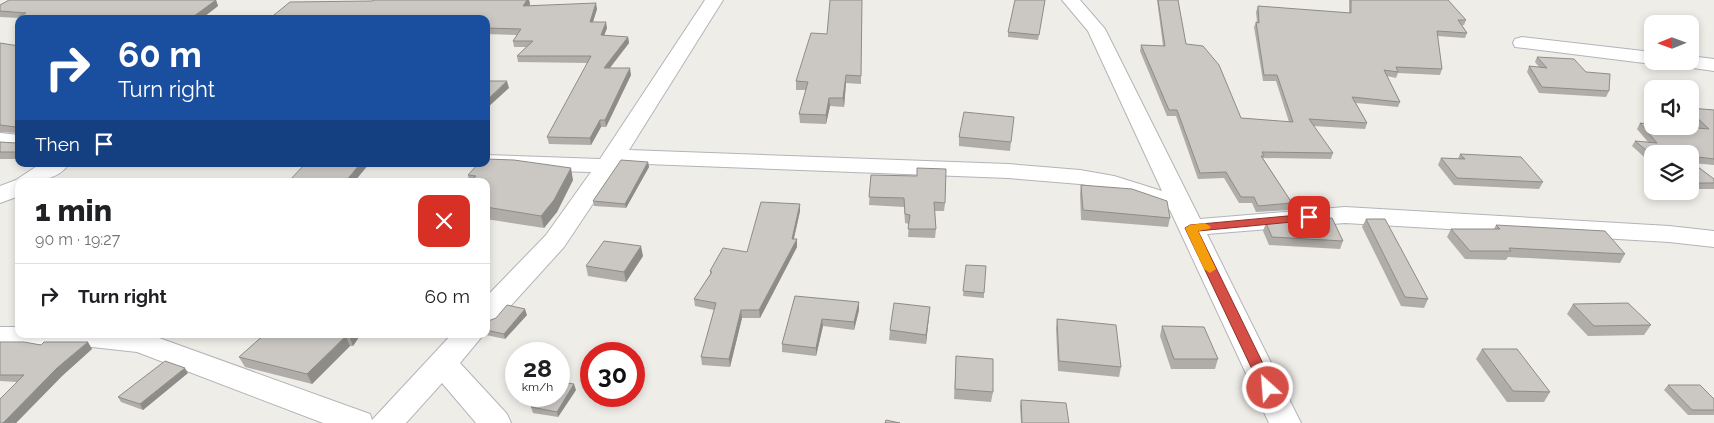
<!DOCTYPE html>
<meta charset="utf-8">
<style>
:root{--surface:#fff;--page:#f2f2f2;--text:#202124;--muted:#757577;--line:#e0e0e0}
body{margin:0;font-family:Raleway,sans-serif;background:var(--page);color:var(--text);height:100vh;display:flex;flex-direction:column;font-size:19px;white-space:nowrap}
*{box-sizing:border-box;margin:0}
p{font-size:16px;color:var(--muted)}
.icon{flex:none;width:28px;height:28px;fill:none;stroke:currentColor;stroke-width:2;stroke-linecap:round;stroke-linejoin:round}
.map{position:relative;flex:1;overflow:hidden}
.sheet{position:absolute;left:15px;top:178px;width:475px;height:160px;display:flex;flex-direction:column;background:var(--surface);border-radius:10px;box-shadow:0 2px 8px #0003}
.sheet>*{flex:none}
.banner{position:absolute;left:15px;top:15px;width:475px;height:152px;border-radius:10px;box-shadow:0 2px 8px #0003;background:#1a4fa0;color:#fff;overflow:hidden}
.needle{width:32px;rotate:269deg}
.tools{position:absolute;left:1644px;top:15px;display:grid;gap:10px}
.tools a{display:grid;place-items:center;width:55px;height:55px;border-radius:10px;background:var(--surface);box-shadow:0 2px 8px #0003;font-size:25px}
.speed{position:absolute;left:505px;top:342px;display:flex;gap:10px;font-size:25px;font-weight:700;text-align:center}
.speed>*{display:grid;place-content:center;width:65px;height:65px;border-radius:50%;background:var(--surface);box-shadow:0 2px 8px #0003;line-height:1}
.speed small{font-size:12px;font-weight:400}
.speed .limit{border:8px solid #d22;background:#fff;color:#111}
.pin{position:absolute;display:grid;place-items:center;width:42px;height:42px;color:#fff;margin:-21px;border-radius:10px;box-shadow:0 2px 8px #0006}
.me{position:absolute;width:55px;margin:-28px;rotate:334deg;stroke-linejoin:round;filter:drop-shadow(0 0 4px #0008)}
.turn{display:flex;align-items:center;gap:18px;height:105px;padding:0 20px;font-size:22px}
.turn .icon{width:65px;height:65px;stroke-width:2.5}
.turn b{display:block;font-size:35px;line-height:42px}
.then{display:flex;align-items:center;height:48px;padding:0 20px;background:#0003;gap:10px;font-size:19px}
.round{display:grid;place-items:center;flex:none;width:52px;height:52px;border-radius:10px;background:var(--page)}
.headline{display:flex;align-items:center;justify-content:space-between;height:85px;padding:0 20px}
h1{font-size:30px;font-weight:800;line-height:38px}
ul{padding:0;list-style:none}
li{display:flex;align-items:center;gap:15px;height:65px;padding:0 20px;border-top:1px solid var(--line)}
li div{flex:1}
li b{display:block;font-size:19px}
li em{font-style:normal}
.map>svg:first-child{display:block}
.lines{fill:none;stroke-linecap:round;stroke-linejoin:round}
.minor-casing{stroke:#b2b4b8;stroke-width:2}
.minor{fill:#fff;fill-rule:evenodd}
.wall{fill:#afaca9}
.shaded-wall{fill:#8e8c89}
.building{fill:#cbc8c4;stroke:#8e8c89}
.route{fill:#d64f47;stroke:#8b332e}
.slow{fill:#f59e0b}
</style>
<div class="map">
<svg width="1714" height="423" viewBox="0 0 1714 423">
<rect width="100%" height="100%" fill="#efede8"/>
<g class="lines">
<defs>
<path id="minor" d="M705,0H723L629,150L1008,164L1080,170L1114,176L1162,191L1088,31L1062,0H1080L1105,29L1200,219L1345,207L1669,226L1714,231V247L1669,242L1345,223L1207,234L1301,423H1269L1170,210L1109,189L1080,184L1008,178L620,163L564,247L496,322L486,325V297L546,235L591,172L486,169L478,167L476,164H486V155L600,159Z
M1522,37L1652,52V61H1659L1652,64L1515,47L1513,43L1515,39Z
M1690,56L1714,59V71L1672,65L1669,61H1690Z
M0,133L19,135V149L0,147Z
M40,164H69C57,181 37,181 19,181V196L0,203V186L16,180Z
M0,327H19V334H148L370,414L372,420L452,334H484L460,363L507,414L511,423H476L442,383L406,423H323L137,352L92,347H0Z"/>
</defs>
<use href="#minor" class="minor-casing"/>
<use href="#minor" class="minor"/>
</g>
<path class="wall" d="M216,0L218,6L201,19H20V18L0,17V5Z
M374,0H529L530,4L529,5L597,9L593,22L607,28L604,35L628,37L629,43L610,68L631,75L606,127H601L591,145L549,144L547,137L588,63L518,62L517,56L526,47H514L513,41L517,35L486,34V19L372,1Z
M862,0L861,84L846,83L844,107L830,106L826,124L800,123L799,114L806,90H796V81L827,34Z
M1045,0L1038,40L1008,37V32Z
M1157,0H1178L1186,44L1241,118L1289,122L1276,81H1263L1254,27L1256,22H1257L1256,12L1258,6L1349,13V0H1448L1466,20L1464,25H1462L1467,33L1465,38L1437,36L1442,69L1440,75L1398,73L1396,78L1387,76L1400,102L1398,107L1356,103L1367,123L1365,129L1313,126L1333,153L1331,159L1263,158L1292,203L1290,210L1256,212L1252,203H1239L1224,178L1198,179L1176,116H1167L1140,51L1141,45L1163,46Z
M0,43L19,46V159H0V142L16,143V133L0,132Z
M1537,57L1586,72L1609,91L1606,97L1539,93L1527,72L1529,66L1539,67L1535,62Z
M1690,108L1714,110V165L1693,163L1714,179V189H1690V154H1652V164L1632,146L1635,141L1648,142L1637,129L1640,123L1699,129L1690,119Z
M959,137L1011,142L1010,151L959,146Z
M1460,154L1543,182L1539,189L1454,185L1438,165L1441,158L1458,159Z
M648,162L649,167L626,208L594,206L593,201Z
M468,175L573,180L557,212L544,228L486,219V181H469Z
M871,175L945,203L944,211H935L936,229L935,238L908,237L909,224L905,223L904,207L869,205Z
M1081,185L1170,218L1168,227L1081,220L1080,194Z
M800,204V211L794,239L797,247L760,318H742L730,367L702,365L701,357L714,310L695,306L694,299L710,274V271L747,252Z
M1366,219L1428,299L1424,308L1401,306L1362,227Z
M1266,223L1343,241L1340,249L1269,245L1263,231Z
M1496,225L1625,254L1620,263L1508,257L1506,260L1465,259L1447,237L1451,229H1494Z
M643,256L626,282L588,276L586,266Z
M966,265L984,293V298L963,296Z
M795,296L859,302V310L854,330L823,326L816,356L782,352V344Z
M1573,304L1651,325L1644,335L1588,336L1567,314Z
M930,307L926,344L889,340L890,330Z
M527,315L505,339L486,335L485,334H486V322Z
M1057,319L1121,367L1119,377L1058,371L1056,329Z
M1162,326L1218,359L1215,369H1171L1160,336Z
M265,334H361L353,346H350L312,384L245,367L239,357Z
M0,342L41,345L92,349L62,376L16,423H0L17,382L0,381Z
M1482,349L1550,392L1544,402H1507L1476,359Z
M956,356L993,392L991,402L954,399Z
M188,373L143,410L121,402L118,397Z
M1668,385L1714,399V415H1688L1664,390Z
M576,390L558,417L533,413L531,407Z
M1021,400L1069,423H1021L1020,406Z"/>
<path class="shaded-wall" d="M216,0L218,6L201,19H190Z
M527,0H529L530,4L525,11L523,6Z
M596,3L597,9L591,28L590,22Z
M606,22L607,28L602,41L601,35Z
M628,37L629,43L605,74L604,68Z
M630,68L631,75L606,127L605,120Z
M846,75V83L844,107L843,98Z
M507,81L509,88L486,109V101Z
M829,98L830,106L826,124V115Z
M600,120L601,127L591,145L590,138Z
M648,162L649,167L626,208L625,204Z
M360,164H369L355,181H346Z
M571,168L573,180L557,212L544,228L541,216Z
M800,204V211L792,246V239Z
M797,239V247L760,318L759,310Z
M641,246L643,256L626,282L624,272Z
M859,302V310L854,330V322Z
M930,307L929,317L926,344V335Z
M525,309L527,315L505,339L504,334Z
M741,310L742,318L730,367L729,359Z
M822,319L823,326L816,356V348Z
M351,334H361L353,346L349,336Z
M346,336L350,346L312,384L307,374Z
M88,342L92,349L62,376L16,423H3L57,368Z
M185,368L188,373L143,410L140,404Z
M574,384L576,390L558,417L557,412Z"/>
<path class="building" d="M9,0H216L190,19H138L143,16H19L26,13L0,11V5Z
M374,0H527L523,6L596,3L590,22H606L601,35L628,37L604,68H630L605,120H600L590,138L547,137L591,56H517L533,41H513L521,29L486,28V19H269L290,2L372,1Z
M830,0H862L861,76L846,75L843,98H829L826,115L799,114L808,82L796,81L811,33L827,34Z
M1015,0H1045L1039,35L1008,32Z
M1158,0H1178L1186,44L1203,46L1219,65L1241,118L1293,122L1277,75H1264L1256,22L1259,23L1258,6L1351,13V0H1448L1466,20H1458L1467,33L1437,31L1442,69L1396,67L1398,72L1384,70L1400,102L1352,97L1367,123L1309,119L1333,153L1262,152L1264,156H1261L1292,203L1258,206L1254,197H1241L1226,172L1200,173L1177,110H1169L1141,45L1165,46Z
M0,43L19,46V152H0V142L16,143V127L0,125Z
M1537,57L1574,59L1586,72L1610,74L1609,91L1542,87L1529,66L1547,68Z
M486,81H507L486,101Z
M1690,108L1714,110V159L1690,156V154H1652V155L1635,141L1657,143L1640,123L1652,125V126H1673L1709,129L1690,111Z
M964,112L1014,117L1011,142L959,137Z
M1460,154L1521,157L1543,182L1457,178L1441,158L1465,159Z
M486,159L514,160L571,168L554,200L541,216L486,207V181H470L476,176L468,175L478,164H486Z
M621,160L648,162L625,204L593,201Z
M1690,161L1714,179V183H1690Z
M305,164H360L346,181H289Z
M917,168L946,169L945,203L934,202L936,229H908L910,215L905,214L904,198L869,197L871,175L917,176Z
M1081,185L1132,189L1167,201L1170,218L1083,210Z
M761,202L800,204L792,239H797L759,310H741L729,359L701,357L716,303L694,299L712,272L710,271L723,248L747,252Z
M1332,218L1343,241L1272,237L1266,223Z
M1366,219H1385L1428,299L1405,297Z
M1496,225L1605,231L1625,254L1509,248L1511,251H1470L1451,229H1500Z
M604,241L641,246L624,272L586,266Z
M966,265L986,266L984,293L963,291Z
M795,296L859,302L854,322L822,319L816,348L782,344Z
M894,303L930,307L926,335L890,330Z
M1628,303L1651,325L1594,326L1573,304Z
M507,305L525,309L504,334L486,330V322L488,321L496,318Z
M1057,319L1116,325L1121,367L1059,361Z
M1162,326L1204,327L1218,359H1174Z
M265,334H351L349,336H346L307,374L239,357Z
M0,342H24L41,345L44,342H88L57,368L3,423H0V399L24,375H0Z
M1482,349H1517L1550,392L1513,391Z
M956,356L993,359V392L955,389Z
M165,361L185,368L140,404L118,397Z
M559,382L574,384L557,412L531,407L539,396H559Z
M1668,385H1700L1714,399V410H1692Z
M1021,400L1066,403L1069,423H1022Z
M886,420L900,423H885Z"/>
<path class="route" d="M1309,214L1313,215V220L1198,231L1275,388L1273,391H1263L1261,388L1185,228L1190,225Z"/>
<path class="slow" d="M1205,223L1211,227L1209,229L1198,231L1216,269L1210,273L1204,269L1185,228L1190,225Z"/>
</svg>
<div class="tools">
<a><svg class="needle" viewBox="-14 -14 28 28"><path d="M0-13l5 13h-10z" fill="#e53935"/><path d="M0 13l5-13h-10z" fill="#757577"/></svg></a>
<a><svg class="icon" aria-label="sound" viewBox="0 0 24 24"><path d="M4 9h4l5-4v14l-5-4H4zM17 9q2 3 0 6"/></svg></a>
<a><svg class="icon" aria-label="layers" viewBox="0 0 24 24"><path d="M12 4l9 5-9 5-9-5zM3 14l9 5 9-5"/></svg></a>
</div>
<div class="speed"><div>28<small>km/h</small></div><div class="limit">30</div></div>
<div class="pin" style="left:1309px;top:217px;background:#d93025"><svg class="icon" aria-label="arrive" viewBox="0 0 24 24"><path d="M6 21V4h12l-3 4 3 4H6"/></svg></div>
<svg class="me" style="left:1268px;top:388px" viewBox="-20 -20 40 40"><circle r="17" fill="#d64f47" stroke="#fff" stroke-width="3"/><path d="M0-11L8 9 0 5-8 9z" fill="#fff"/></svg>
<div class="banner">
<div class="turn"><svg class="icon" aria-label="right" viewBox="0 0 24 24"><path d="M7 20v-9h11M14 6l5 5-5 5"/></svg><div><b>60 m</b>Turn right</div></div>
<div class="then">Then<svg class="icon" aria-label="arrive" viewBox="0 0 24 24"><path d="M6 21V4h12l-3 4 3 4H6"/></svg></div>
</div>
<section class="sheet">
<div class="headline"><div><h1>1 min</h1><p>90 m · 19:27</p></div><a class="round" style="background:#d93025;color:#fff"><svg class="icon" aria-label="close" viewBox="0 0 24 24"><path d="M6 6l12 12M18 6L6 18"/></svg></a></div>
<ul>
<li><svg class="icon" aria-label="right" viewBox="0 0 24 24"><path d="M7 20v-9h11M14 6l5 5-5 5"/></svg><div><b>Turn right</b></div><em>60 m</em></li>
</ul>
</section>
</div>
